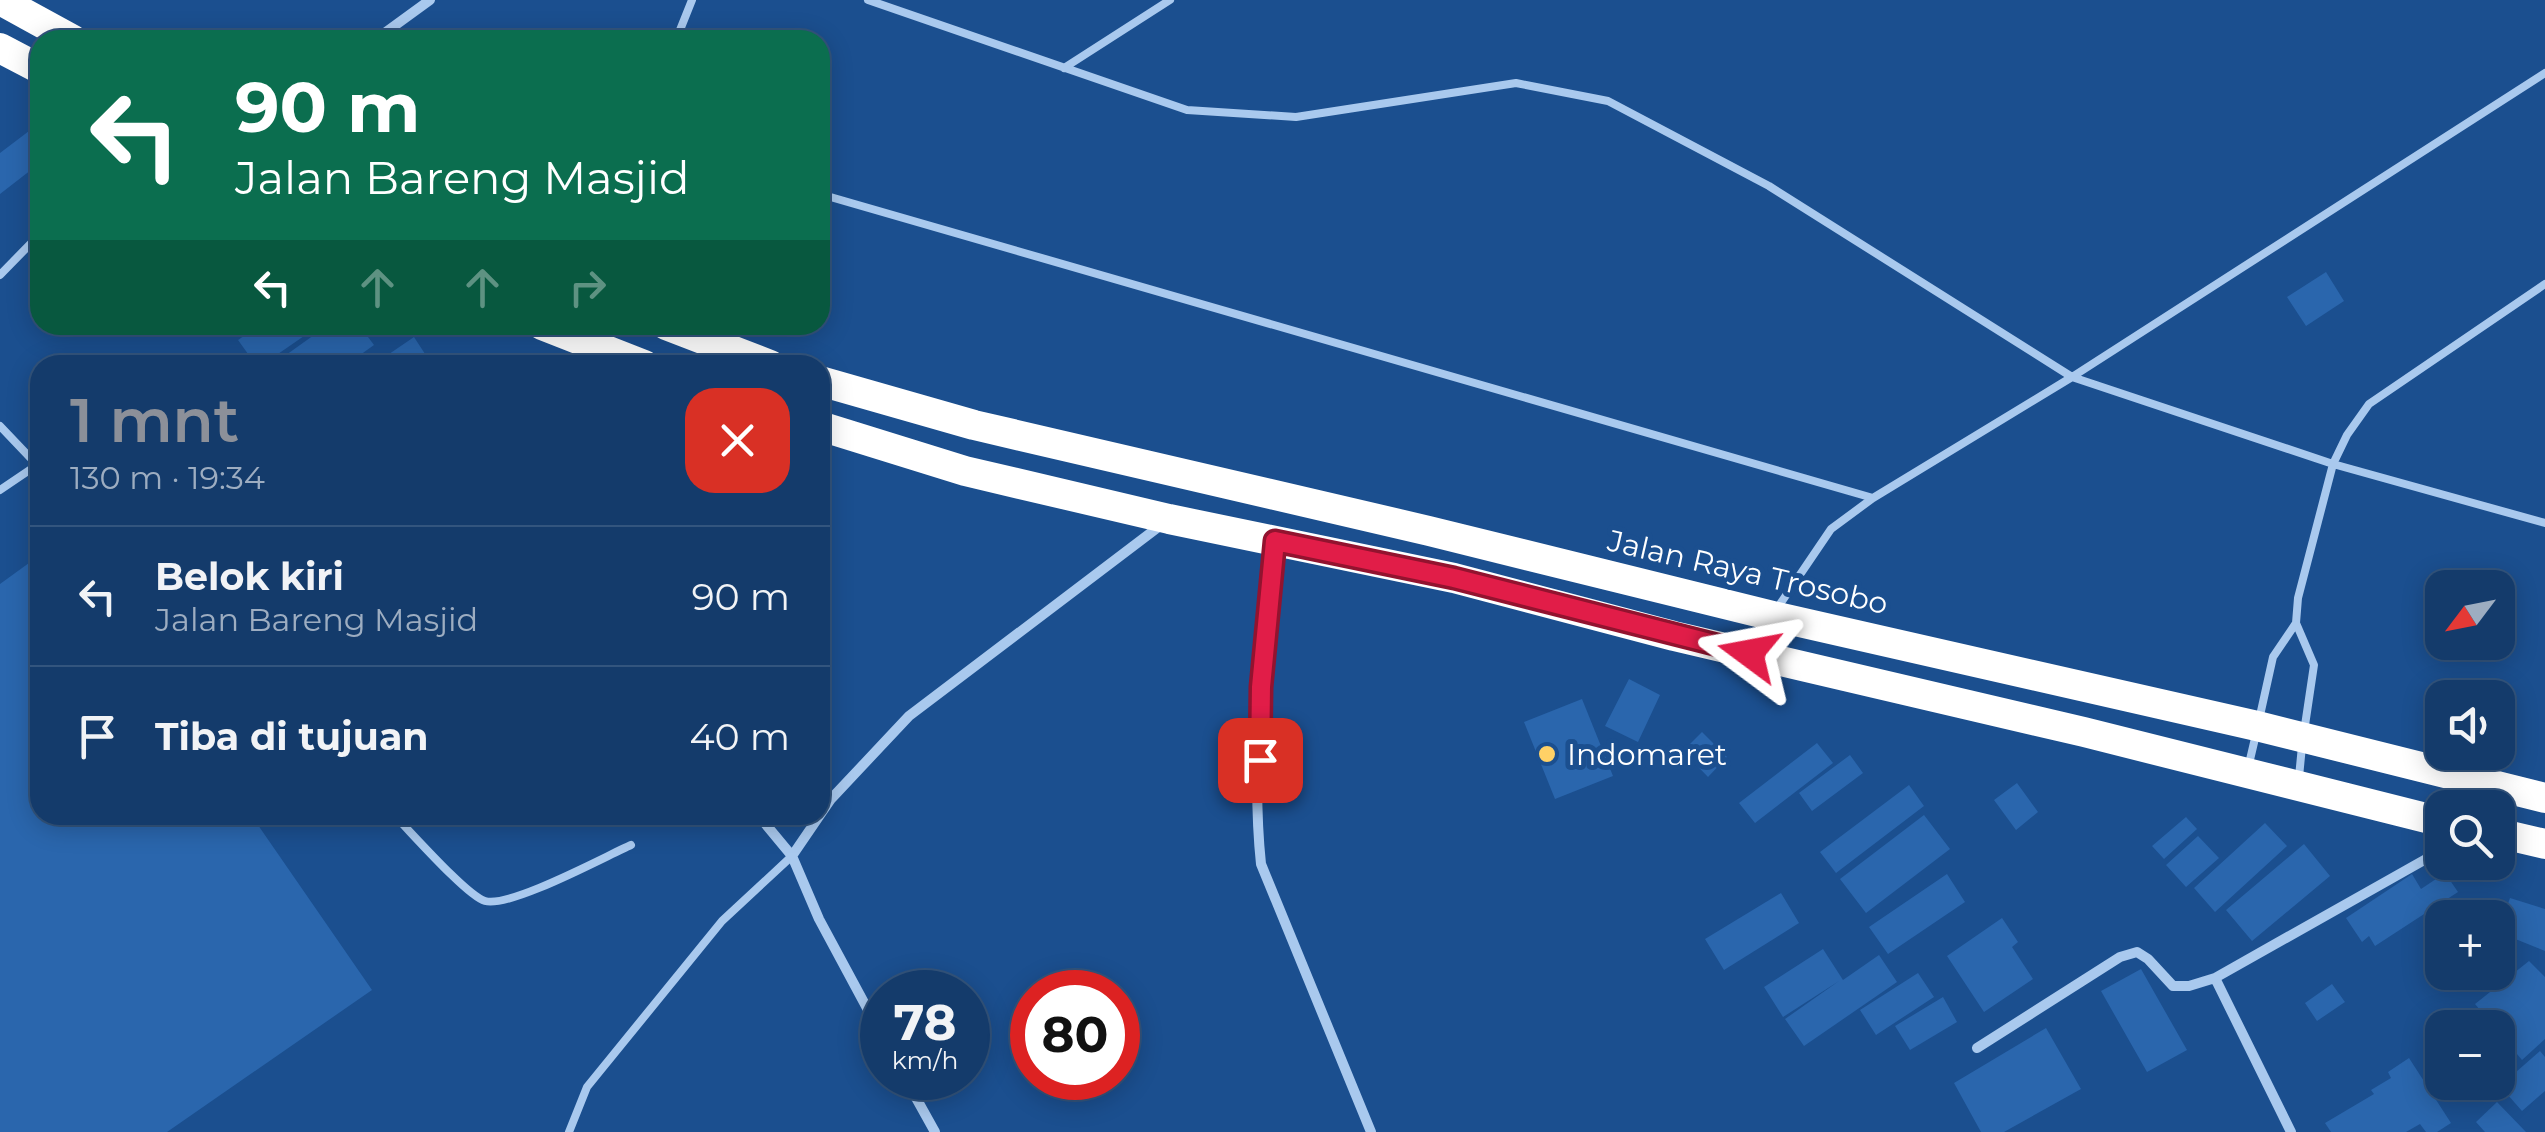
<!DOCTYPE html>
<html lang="id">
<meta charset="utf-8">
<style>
:root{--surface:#143b6b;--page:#1d4271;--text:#f1f3f6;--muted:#9dadc1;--line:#33557e;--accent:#8c9099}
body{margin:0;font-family:Montserrat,sans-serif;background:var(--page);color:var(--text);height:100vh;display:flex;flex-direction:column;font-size:38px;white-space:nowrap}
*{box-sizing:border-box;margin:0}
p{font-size:32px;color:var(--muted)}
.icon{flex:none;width:55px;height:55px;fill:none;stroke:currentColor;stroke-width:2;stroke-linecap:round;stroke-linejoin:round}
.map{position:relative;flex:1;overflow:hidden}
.panel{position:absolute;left:30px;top:355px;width:800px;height:470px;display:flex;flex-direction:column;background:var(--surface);border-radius:30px;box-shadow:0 5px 25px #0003,0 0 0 2px var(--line)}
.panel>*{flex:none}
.guide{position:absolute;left:30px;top:30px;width:800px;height:305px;border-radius:30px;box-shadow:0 5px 25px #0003,0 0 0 2px var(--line);background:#0b6e4f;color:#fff;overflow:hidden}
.needle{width:65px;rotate:238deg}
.controls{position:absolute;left:2425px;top:570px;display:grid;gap:20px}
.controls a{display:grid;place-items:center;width:90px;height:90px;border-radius:20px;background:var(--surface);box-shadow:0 5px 25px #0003,0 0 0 2px var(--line);font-size:50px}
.speed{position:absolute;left:860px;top:970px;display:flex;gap:20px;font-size:50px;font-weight:700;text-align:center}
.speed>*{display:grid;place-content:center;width:130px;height:130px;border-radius:50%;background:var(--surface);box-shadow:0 5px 25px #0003,0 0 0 2px var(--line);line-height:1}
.speed small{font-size:25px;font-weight:400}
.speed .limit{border:15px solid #d22;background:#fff;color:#111}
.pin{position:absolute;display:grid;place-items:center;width:85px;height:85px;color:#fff;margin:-42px;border-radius:20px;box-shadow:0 5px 15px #0006}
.me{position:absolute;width:110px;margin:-55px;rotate:283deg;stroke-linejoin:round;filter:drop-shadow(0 0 8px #0008)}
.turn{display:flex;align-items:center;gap:35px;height:210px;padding:0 40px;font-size:45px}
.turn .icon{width:130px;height:130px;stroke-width:2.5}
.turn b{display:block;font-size:70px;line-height:85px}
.lanes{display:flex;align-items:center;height:95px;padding:0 40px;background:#0003;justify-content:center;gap:50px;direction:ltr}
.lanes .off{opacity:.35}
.round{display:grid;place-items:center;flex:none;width:105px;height:105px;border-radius:30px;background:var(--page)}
.head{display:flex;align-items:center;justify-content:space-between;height:170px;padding:0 40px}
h1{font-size:60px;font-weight:600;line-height:75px;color:var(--accent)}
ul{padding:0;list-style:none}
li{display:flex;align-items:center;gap:30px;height:140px;padding:0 40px;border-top:2px solid var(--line)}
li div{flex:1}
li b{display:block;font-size:38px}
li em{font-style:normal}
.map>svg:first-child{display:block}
.building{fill:#2a66ad}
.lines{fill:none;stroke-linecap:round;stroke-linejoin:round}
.lane{stroke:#a9c9ee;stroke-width:8}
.street{stroke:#a9c9ee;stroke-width:10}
.highway{stroke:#fff;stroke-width:30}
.route-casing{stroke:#92132f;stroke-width:25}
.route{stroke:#e11d48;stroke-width:18}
.poi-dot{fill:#ffd166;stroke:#1b4f8f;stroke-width:4}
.labels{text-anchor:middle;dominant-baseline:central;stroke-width:10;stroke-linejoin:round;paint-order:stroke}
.street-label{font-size:30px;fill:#fff;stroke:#1b4f8f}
.poi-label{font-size:30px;fill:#fff;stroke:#1b4f8f;text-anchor:start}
</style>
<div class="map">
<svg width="2545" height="1132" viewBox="0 0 2545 1132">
<rect width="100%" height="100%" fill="#1b4f8f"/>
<path class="building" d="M29,131L40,145V163L0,194V153Z
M2326,272L2344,301L2306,326L2287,297Z
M260,325H320L262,365H256L238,340Z
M328,325H359L374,345L346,365H272Z
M414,337L427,357L416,365H373Z
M40,555V815H251L372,990L167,1132H0V584Z
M1629,679L1660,695L1638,742L1605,726Z
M1582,699L1613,776L1555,799L1524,722Z
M1702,732L1727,757L1708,777L1683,751Z
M1817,743L1833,763L1755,823L1739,803Z
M1850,755L1863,773L1812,811L1799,793Z
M2017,783L2038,812L2016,830L1994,800Z
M1909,785L1924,806L1836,873L1820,852Z
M1924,815L1950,849L1866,913L1840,879Z
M2186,817L2197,829L2164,859L2152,846Z
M2265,823L2287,846L2215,912L2194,888Z
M2198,836L2219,858L2186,887L2166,865Z
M2304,844L2330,876L2252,941L2226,910Z
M2445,873L2458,892L2375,946L2369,936L2362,942L2346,918L2412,874L2421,889Z
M1947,874L1965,902L1888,954L1869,927Z
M1781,893L1799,923L1724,970L1705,939Z
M2510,898L2545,909V951L2498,932Z
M2002,918L2018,942L2012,947L2033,979L1984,1012L1947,956Z
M1823,949L1843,980L1879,955L1897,982L1804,1046L1785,1019L1839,981L1783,1017L1764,987Z
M2529,961L2545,977V1039L2522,1060L2475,1004Z
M2141,969L2187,1050L2147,1072L2101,991Z
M1918,973L1934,997L1876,1035L1860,1010Z
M2332,984L2345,1002L2317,1021L2305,1003Z
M1943,997L1957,1022L1910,1050L1895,1026Z
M2046,1028L2081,1089L2004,1132H1981L1954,1083Z
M2540,1051L2545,1057V1091L2522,1111L2500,1086Z
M2409,1058L2451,1123L2437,1132H2426L2420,1124L2406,1132H2331L2325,1123L2374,1094L2371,1090L2391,1078L2388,1072Z
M2497,1102L2526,1132H2485L2476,1122Z"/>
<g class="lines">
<path class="lane" d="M868,0L1187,110L1296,117L1516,83L1608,101L1769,186L2072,377L2333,464L2545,523
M676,40L692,0
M1064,68L1170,0
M820,194L1873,498
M0,275L40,234
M0,426L40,468
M0,490L37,465
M1776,610L1831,529L1873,498L2072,377L2545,73
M2259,720L2273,657L2296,623
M2304,732L2314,665L2296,623L2298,598L2333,464L2347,435L2369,404L2545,284
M2249,764L2256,734
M2299,777L2302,746
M394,815C410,831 467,896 485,901C510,908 604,857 631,845
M569,1132L587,1087L722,921L792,856"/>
<path class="street" d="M375,40L430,0
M1275,545C1265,650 1250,759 1261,864L1371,1132
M758,815L792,856
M820,815L831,799L909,716L1161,525
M820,815L792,856L819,919L882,1036
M1977,1048L2120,957L2137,952L2148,959L2173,986H2189L2215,978
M905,1078L935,1132
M2291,1132L2215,978L2442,850"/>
<path class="highway" d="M0,0L73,40
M0,48L40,69
M542,325L644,365
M666,325L770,365
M820,381L974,425L1429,531L1773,616L2257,726L2545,798
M820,426L965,471L1169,519L1454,578L1674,636L2084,732L2442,822
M2498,833L2545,844"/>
</g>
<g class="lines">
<defs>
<path id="route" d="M1260,760L1261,687L1275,541L1454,578L1749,653"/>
</defs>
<use href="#route" class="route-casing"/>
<use href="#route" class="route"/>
</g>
<circle class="poi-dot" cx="1547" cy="754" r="10"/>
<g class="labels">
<g class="street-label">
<text transform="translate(1748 572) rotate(13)">Jalan Raya Trosobo</text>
</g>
<g class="poi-label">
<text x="1567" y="754">Indomaret</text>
</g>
</g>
</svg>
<div class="controls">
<a><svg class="needle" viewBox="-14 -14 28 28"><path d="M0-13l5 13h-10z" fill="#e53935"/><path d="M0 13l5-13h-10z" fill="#9dadc1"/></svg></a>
<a><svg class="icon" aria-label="sound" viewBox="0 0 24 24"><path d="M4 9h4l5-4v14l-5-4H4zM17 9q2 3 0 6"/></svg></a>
<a><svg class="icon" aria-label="search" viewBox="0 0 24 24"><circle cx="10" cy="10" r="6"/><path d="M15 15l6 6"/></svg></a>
<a>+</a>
<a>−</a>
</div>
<div class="speed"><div>78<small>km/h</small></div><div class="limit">80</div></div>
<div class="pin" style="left:1260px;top:760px;background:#d93025"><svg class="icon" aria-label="arrive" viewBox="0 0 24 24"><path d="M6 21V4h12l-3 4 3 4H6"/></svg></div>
<svg class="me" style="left:1749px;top:653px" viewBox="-20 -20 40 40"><path d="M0-17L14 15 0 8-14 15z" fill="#e11d48" stroke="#fff" stroke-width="4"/></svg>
<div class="guide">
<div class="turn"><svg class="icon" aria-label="left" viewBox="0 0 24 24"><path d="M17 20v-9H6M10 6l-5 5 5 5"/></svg><div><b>90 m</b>Jalan Bareng Masjid</div></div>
<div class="lanes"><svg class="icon" aria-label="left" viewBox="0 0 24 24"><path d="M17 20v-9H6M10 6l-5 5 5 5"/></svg><svg class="icon off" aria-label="ahead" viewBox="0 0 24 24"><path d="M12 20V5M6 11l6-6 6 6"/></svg><svg class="icon off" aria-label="ahead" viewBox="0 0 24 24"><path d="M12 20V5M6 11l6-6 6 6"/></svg><svg class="icon off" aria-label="right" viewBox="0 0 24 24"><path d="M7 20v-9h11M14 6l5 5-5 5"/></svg></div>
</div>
<section class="panel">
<div class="head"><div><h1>1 mnt</h1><p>130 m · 19:34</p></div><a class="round" style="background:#d93025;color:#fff"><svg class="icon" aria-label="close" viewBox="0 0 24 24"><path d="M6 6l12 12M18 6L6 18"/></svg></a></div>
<ul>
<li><svg class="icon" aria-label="left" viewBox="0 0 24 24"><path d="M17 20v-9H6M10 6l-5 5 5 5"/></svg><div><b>Belok kiri</b><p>Jalan Bareng Masjid</p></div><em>90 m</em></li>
<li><svg class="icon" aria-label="arrive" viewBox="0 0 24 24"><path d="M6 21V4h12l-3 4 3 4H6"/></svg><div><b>Tiba di tujuan</b></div><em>40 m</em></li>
</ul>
</section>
</div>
